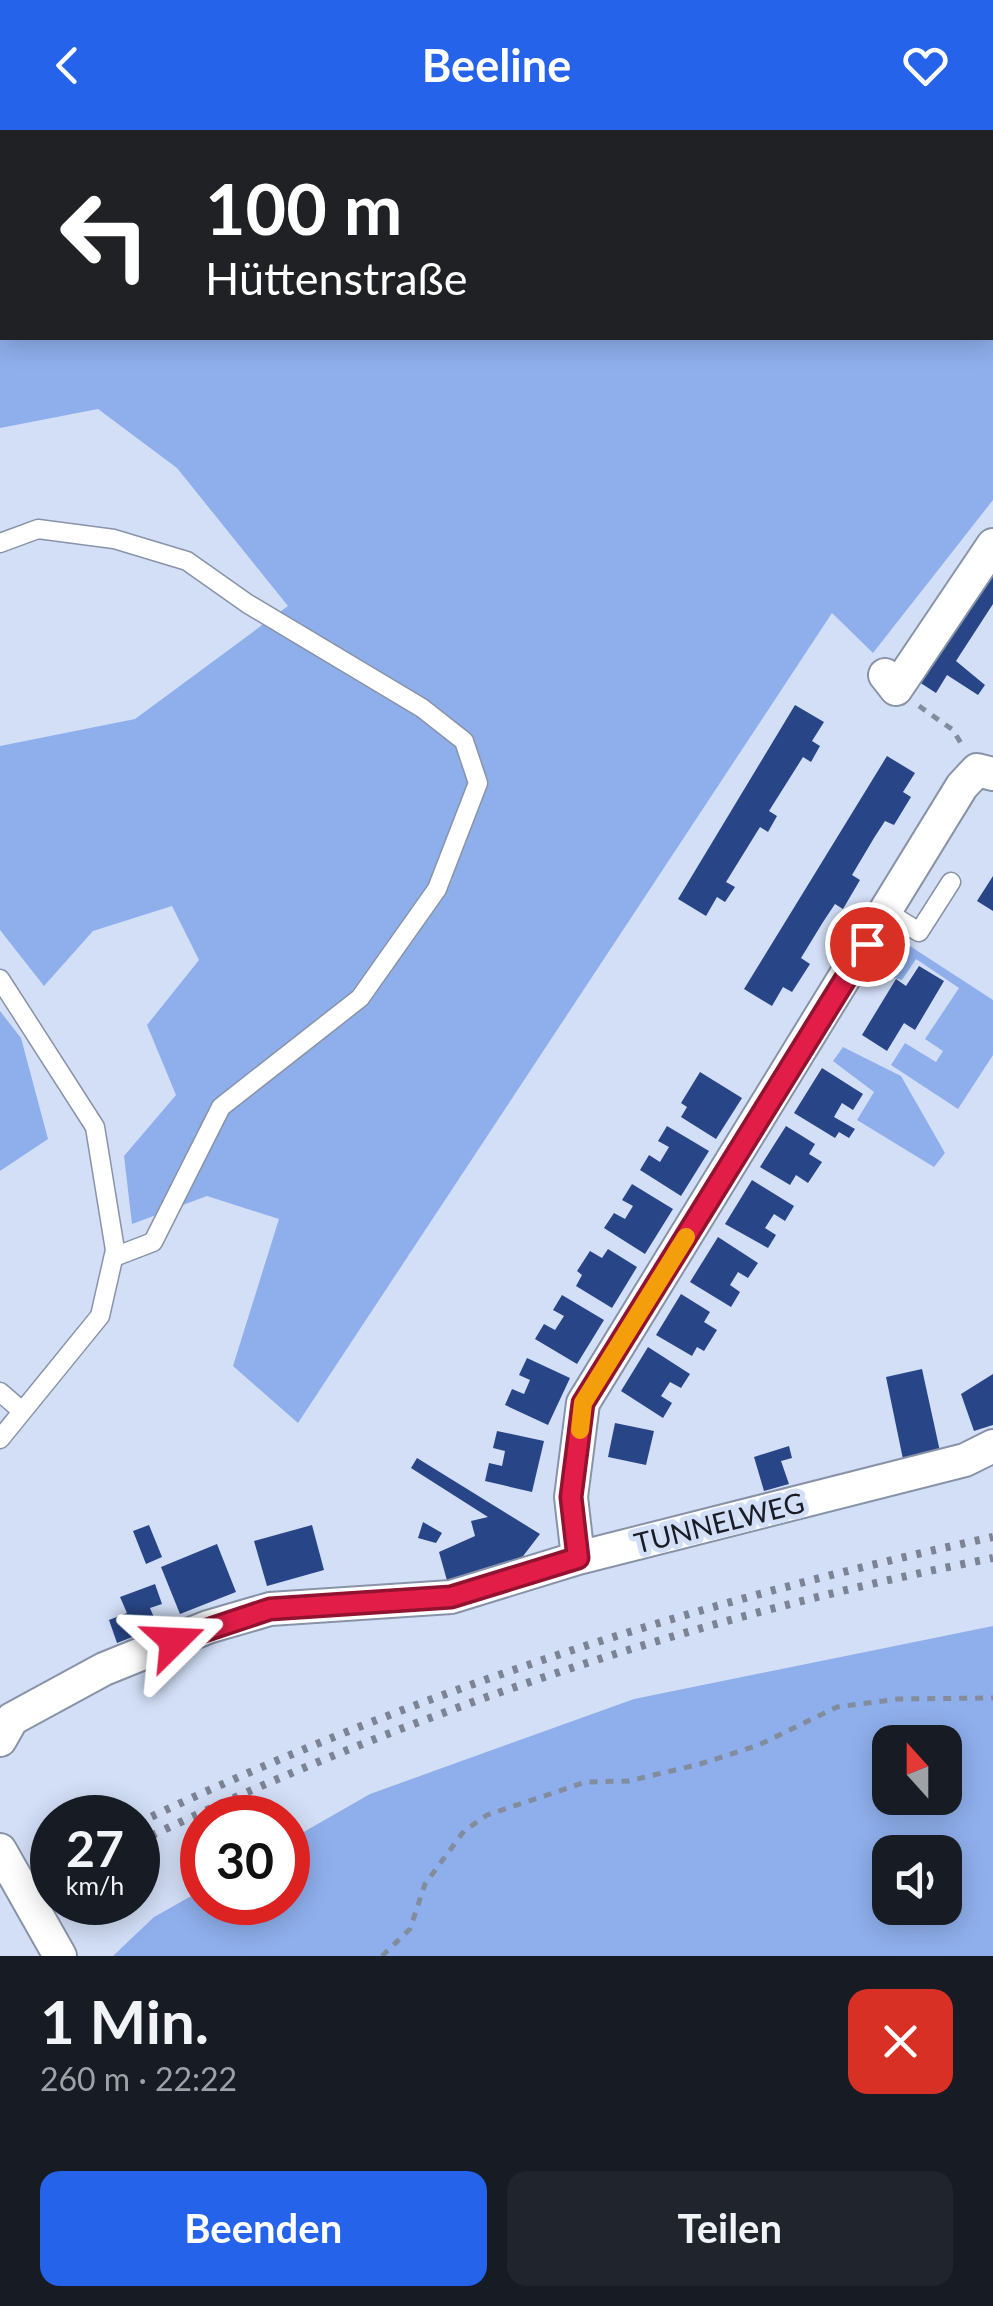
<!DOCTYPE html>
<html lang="de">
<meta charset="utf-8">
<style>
:root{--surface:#171b24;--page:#20242c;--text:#f1f3f6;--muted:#9ea1a6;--accent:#2563eb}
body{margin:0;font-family:Lato,sans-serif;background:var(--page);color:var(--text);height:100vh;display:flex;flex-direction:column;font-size:38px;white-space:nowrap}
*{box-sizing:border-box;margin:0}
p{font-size:32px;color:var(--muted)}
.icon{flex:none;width:55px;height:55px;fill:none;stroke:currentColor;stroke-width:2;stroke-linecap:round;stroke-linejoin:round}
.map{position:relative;height:1826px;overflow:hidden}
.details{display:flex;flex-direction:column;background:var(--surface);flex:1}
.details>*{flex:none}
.banner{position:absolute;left:0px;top:0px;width:995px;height:210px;box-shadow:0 5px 25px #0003;background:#202124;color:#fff;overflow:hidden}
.needle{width:65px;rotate:339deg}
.controls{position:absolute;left:872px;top:1595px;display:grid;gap:20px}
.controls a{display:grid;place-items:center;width:90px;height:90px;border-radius:20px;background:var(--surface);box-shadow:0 5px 25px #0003;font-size:50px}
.speed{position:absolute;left:30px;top:1665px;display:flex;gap:20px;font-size:50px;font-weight:700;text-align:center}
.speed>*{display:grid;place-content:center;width:130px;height:130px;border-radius:50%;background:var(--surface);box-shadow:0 5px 25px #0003;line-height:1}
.speed small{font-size:25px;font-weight:400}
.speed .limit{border:15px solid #d22;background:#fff;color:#111}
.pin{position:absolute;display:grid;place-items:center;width:85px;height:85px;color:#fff;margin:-42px;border:5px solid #fff;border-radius:50%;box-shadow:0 2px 10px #0007}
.me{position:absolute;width:110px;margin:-55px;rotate:69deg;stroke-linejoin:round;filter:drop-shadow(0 0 8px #0008)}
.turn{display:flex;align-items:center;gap:35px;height:210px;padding:0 40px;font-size:45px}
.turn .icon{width:130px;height:130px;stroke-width:2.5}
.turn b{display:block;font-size:70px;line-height:85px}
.round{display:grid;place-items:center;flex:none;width:105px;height:105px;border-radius:20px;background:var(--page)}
.headline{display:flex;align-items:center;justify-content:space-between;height:170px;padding:0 40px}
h1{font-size:60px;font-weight:700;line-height:75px}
.button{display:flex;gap:20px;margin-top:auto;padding:20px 40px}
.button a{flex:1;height:115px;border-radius:20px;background:var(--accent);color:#fff;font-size:40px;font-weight:700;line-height:115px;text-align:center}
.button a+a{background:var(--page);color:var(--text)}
header{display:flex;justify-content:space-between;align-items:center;height:130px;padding:0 40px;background:var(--accent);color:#fff;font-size:45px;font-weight:700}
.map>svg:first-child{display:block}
.green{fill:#8fafec;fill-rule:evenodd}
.building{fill:#284687}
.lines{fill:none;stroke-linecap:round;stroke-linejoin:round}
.service-casing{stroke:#8893a8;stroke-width:21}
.minor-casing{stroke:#8893a8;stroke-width:36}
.path{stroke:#838c9d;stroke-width:5;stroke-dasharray:8 8;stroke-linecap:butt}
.service{stroke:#fff;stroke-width:18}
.minor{stroke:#fff;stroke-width:32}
.rail{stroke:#7b8394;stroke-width:8;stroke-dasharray:5 10;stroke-linecap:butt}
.route-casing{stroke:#92132f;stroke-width:25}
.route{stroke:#e11d48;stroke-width:18}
.slow{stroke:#f59e0b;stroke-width:18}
.labels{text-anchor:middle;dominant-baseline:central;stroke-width:10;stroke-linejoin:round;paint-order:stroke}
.street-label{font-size:28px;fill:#181c24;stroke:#d3dff7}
</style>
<header><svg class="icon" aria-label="back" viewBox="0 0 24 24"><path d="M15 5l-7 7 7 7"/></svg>Beeline<svg class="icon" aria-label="heart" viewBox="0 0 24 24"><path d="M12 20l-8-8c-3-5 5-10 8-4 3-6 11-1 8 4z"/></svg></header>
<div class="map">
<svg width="993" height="1826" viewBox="0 0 993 1826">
<rect width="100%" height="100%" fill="#d3dff7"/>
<path class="green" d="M0,0L338,2H2V208H992L993,176V370L873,523L832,483L298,1293L233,1236L279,1089L207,1066L132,1094L124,1026L176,965L147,895L199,830L172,776L93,801L44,856L0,800V616L135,589L288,476L177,338L98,279L0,298Z
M896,807L993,870V925L958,979L891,935L905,913L936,932L943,921L925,909L959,858L916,829L902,850L873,842Z
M0,881L21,908L48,1009L0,1041Z
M843,917L901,946L945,1023L934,1037L857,990L874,962L833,931Z
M993,1496V1826H113L154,1787L202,1760V1772H288V1711L370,1664L634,1569ZM945,1612V1668H890V1612ZM945,1722V1778H890V1722Z"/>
<path class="building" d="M993,431V474L956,531L985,555L978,565L947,545L936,563L916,550Z
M795,575L824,592L812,611L820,616L811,632L803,627L769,681L777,686L768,702L760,697L726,752L735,757L725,772L717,767L706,786L678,769Z
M887,626L915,643L903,662L911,667L894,695L885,691L874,708L852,745L860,750L843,779L835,774L823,792L801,828L810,834L792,862L783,857L772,876L744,859Z
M993,746V781L977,771Z
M919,836L944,851L915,900L904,893L887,921L862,905L896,849L906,856Z
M822,938L863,964L853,980L842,973L834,987L855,999L849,1008L839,1002L835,1008L794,983Z
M700,942L742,968L716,1009L681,987L687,977L681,973Z
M667,996L709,1021L681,1066L640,1040L649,1025L660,1032L669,1017L658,1011Z
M786,996L815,1014L809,1024L822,1032L808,1053L796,1045L790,1055L760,1037Z
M752,1050L794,1076L785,1091L774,1084L765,1098L776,1105L768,1118L725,1094Z
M632,1054L673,1079L645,1124L604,1098L614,1083L625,1089L633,1076L622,1070Z
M718,1107L758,1133L748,1148L738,1142L730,1155L740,1162L731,1177L690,1152Z
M608,1119L637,1137L612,1178L576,1156L582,1145L577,1141L590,1121L602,1128Z
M681,1164L710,1182L704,1192L717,1200L704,1221L697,1217L692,1226L656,1205Z
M562,1165L604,1190L577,1234L535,1209L544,1194L555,1200L564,1186L553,1180Z
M648,1217L690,1244L681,1258L670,1252L661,1266L672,1273L663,1288L621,1261Z
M527,1228L570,1248L548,1295L505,1275L512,1259L524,1264L530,1250L519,1245Z
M922,1239L941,1326L904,1334L886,1247Z
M993,1244V1295L974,1301L961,1264Z
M615,1293L654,1301L646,1335L608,1327Z
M497,1301L544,1311L532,1362L485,1351L489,1333L502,1336L505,1321L493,1318Z
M789,1316L792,1328L781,1331L789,1354L764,1361L754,1327Z
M417,1328L540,1404L517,1434L448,1454L439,1422L475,1406L471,1391L488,1387L411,1338Z
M423,1392L442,1403L436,1413L418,1408Z
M149,1395L162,1427L146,1434L133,1401Z
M312,1395L324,1440L267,1456L254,1411Z
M217,1414L236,1462L180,1484L161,1437Z
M155,1454L162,1474L150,1478L158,1497L117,1513L109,1490L127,1483L120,1467Z"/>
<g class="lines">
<defs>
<path id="service" d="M0,413L38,399L114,409L187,431L248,474L422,578L464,611L478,653L437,759L360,868L221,977L153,1112L114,1127
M887,782L919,802L951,752
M0,849L95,997L115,1120L100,1186L0,1309
M0,1262L22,1281"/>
<path id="minor" d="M885,545L896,559L993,415
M578,1428L571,1367L583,1273L962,656L977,640L993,644
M0,1610L12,1589L104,1539L208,1497L270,1479L451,1467L578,1428L965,1330L993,1316
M0,1720L60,1826"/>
</defs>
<use href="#service" class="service-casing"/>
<use href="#minor" class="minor-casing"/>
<path class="path" d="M919,576L953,600L962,615
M382,1826L410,1799L425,1754L464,1701L487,1685L586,1652L629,1651L700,1634L759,1615L837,1577L898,1569L993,1568"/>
<use href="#service" class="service"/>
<use href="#minor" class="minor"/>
<path class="rail" d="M138,1693C411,1563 697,1471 993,1407
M138,1712C411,1582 696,1486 993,1428"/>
</g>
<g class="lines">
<defs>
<path id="route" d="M174,1511L270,1479L451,1467L578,1428L571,1367L583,1273L867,814"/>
</defs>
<use href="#route" class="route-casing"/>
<use href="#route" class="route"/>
<path class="slow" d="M580,1300L583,1273L686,1107"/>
</g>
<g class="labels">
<g class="street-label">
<text transform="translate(719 1392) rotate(-14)">TUNNELWEG</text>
</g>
</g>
</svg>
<div class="controls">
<a><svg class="needle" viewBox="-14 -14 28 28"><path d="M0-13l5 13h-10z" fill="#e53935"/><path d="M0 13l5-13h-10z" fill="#9ea1a6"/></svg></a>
<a><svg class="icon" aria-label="sound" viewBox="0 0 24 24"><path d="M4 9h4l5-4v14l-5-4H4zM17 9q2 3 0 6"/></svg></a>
</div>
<div class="speed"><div>27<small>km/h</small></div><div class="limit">30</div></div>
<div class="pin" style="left:867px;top:814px;background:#d93025"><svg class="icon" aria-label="arrive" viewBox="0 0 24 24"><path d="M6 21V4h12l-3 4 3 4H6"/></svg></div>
<svg class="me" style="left:174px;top:1511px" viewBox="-20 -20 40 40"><path d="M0-17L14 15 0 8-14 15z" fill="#e11d48" stroke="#fff" stroke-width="4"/></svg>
<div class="banner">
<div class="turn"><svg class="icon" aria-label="left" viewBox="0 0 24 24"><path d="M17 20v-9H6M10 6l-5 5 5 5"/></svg><div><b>100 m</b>Hüttenstraße</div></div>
</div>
</div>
<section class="details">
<div class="headline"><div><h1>1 Min.</h1><p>260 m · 22:22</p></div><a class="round" style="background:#d93025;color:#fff"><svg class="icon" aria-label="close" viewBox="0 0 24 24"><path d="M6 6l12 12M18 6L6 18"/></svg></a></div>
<div class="button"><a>Beenden</a><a>Teilen</a></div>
</section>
